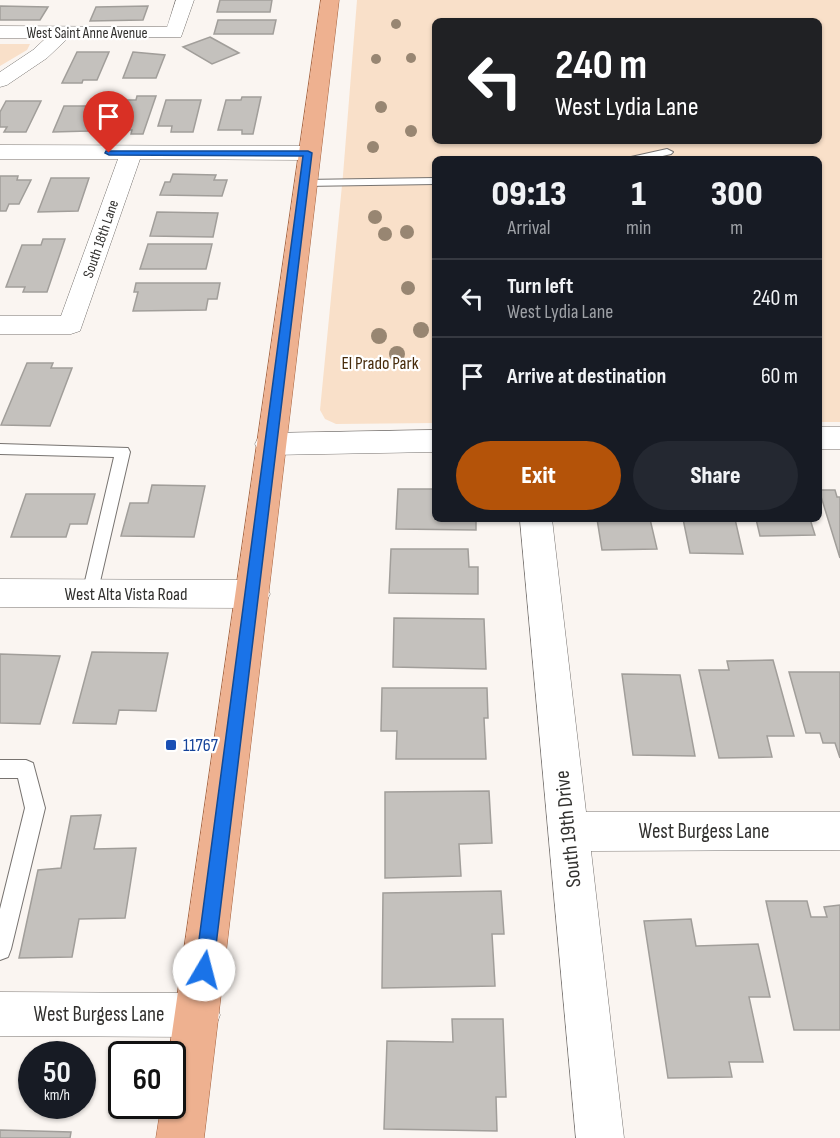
<!DOCTYPE html>
<style>
:root{--surface:#171b24;--page:#242831;--text:#f1f3f6;--muted:#9ea1a6;--line:#363941;--accent:#b45309}
body{margin:0;font-family:"Sofia Sans Condensed",sans-serif;background:var(--page);color:var(--text);height:100vh;display:flex;flex-direction:column;font-size:22px;white-space:nowrap}
*{box-sizing:border-box;margin:0}
p{font-size:20px;color:var(--muted)}
.icon{flex:none;width:33px;height:33px;fill:none;stroke:currentColor;stroke-width:2;stroke-linecap:round;stroke-linejoin:round}
.map{position:relative;flex:1;overflow:hidden}
.sheet{position:absolute;left:432px;top:156px;width:390px;height:366px;display:flex;flex-direction:column;background:var(--surface);border-radius:9px;box-shadow:0 2px 4px #0004}
.sheet>*{flex:none}
.hud{position:absolute;left:432px;top:18px;width:390px;height:126px;border-radius:9px;box-shadow:0 2px 4px #0004;background:#202124;color:#fff;overflow:hidden}
.speed{position:absolute;left:18px;top:1041px;display:flex;gap:12px;font-size:30px;font-weight:700;text-align:center}
.speed>*{display:grid;place-content:center;width:78px;height:78px;border-radius:50%;background:var(--surface);box-shadow:0 2px 4px #0004;line-height:1}
.speed small{font-size:15px;font-weight:400}
.speed .limit{border:3px solid #111;border-radius:9px;background:#fff;color:#111}
.pin{position:absolute;display:grid;place-items:center;width:51px;height:51px;color:#fff;margin:-62px -26px;border-radius:50% 50% 50% 0;rotate:-45deg;box-shadow:0 0 6px #0007}
.pin .icon{rotate:45deg}
.me{position:absolute;width:66px;margin:-33px;rotate:8deg;stroke-linejoin:round;filter:drop-shadow(0 0 4px #0008)}
.turn{display:flex;align-items:center;gap:21px;height:126px;padding:0 24px;font-size:27px}
.turn .icon{width:78px;height:78px;stroke-width:2.5}
.turn b{display:block;font-size:42px;line-height:51px}
.eta{display:flex;justify-content:space-evenly;align-items:center;height:102px;text-align:center}
.eta b{font-size:36px;font-weight:800;line-height:42px}
.action{display:flex;gap:12px;margin-top:auto;padding:12px 24px}
.action a{flex:1;height:69px;border-radius:36px;background:var(--accent);color:#fff;font-size:24px;font-weight:800;line-height:69px;text-align:center}
.action a+a{background:var(--page);color:var(--text)}
ul{padding:0;list-style:none}
li{display:flex;align-items:center;gap:18px;height:78px;padding:0 24px;border-top:2px solid var(--line)}
li div{flex:1}
li b{display:block;font-size:22px}
li em{font-style:normal}
.map>svg:first-child{display:block}
.green{fill:#f9e0c9;fill-rule:evenodd}
.building{fill:#c4c1bd;stroke:#a19e9a;stroke-width:1.5}
.lines{fill:none;stroke-linecap:round;stroke-linejoin:round}
.lane-casing{stroke:#777370;stroke-width:2}
.street-casing{stroke:#777370;stroke-width:1}
.primary-casing{stroke:#a5623e;stroke-width:1}
.lane{fill:#fff;fill-rule:evenodd}
.street{fill:#fff;fill-rule:evenodd}
.primary{fill:#eeb190;fill-rule:evenodd}
.tree{fill:#988672}
.route{fill:#1a73e8;stroke:#114b97;stroke-width:1.5}
.transit-dot{fill:#1a4fb4;stroke:#fff;stroke-width:2}
.labels{text-anchor:middle;dominant-baseline:central;stroke-width:4.5;stroke-linejoin:round;paint-order:stroke}
.far-street-label{font-size:15px;fill:#32312f;stroke:#fff}
.park-label{font-size:18px;fill:#472b0b;stroke:#fff}
.street-label{font-size:18px;fill:#32312f;stroke:#fff}
.transit-label{font-size:18px;fill:#164399;stroke:#fff;text-anchor:start}
.near-street-label{font-size:21px;fill:#32312f;stroke:#fff}
</style>
<div class="map">
<svg width="840" height="1138" viewBox="0 0 840 1138">
<rect width="100%" height="100%" fill="#faf5f1"/>
<path class="green" d="M357,0H840V422H819V159H435V423L336,424L325,419L320,410L343,175ZM435,21H819V141H435Z
M0,44H30L27,50L0,66Z"/>
<path class="building" d="M220,0H272L270,12H217Z
M0,6L48,7L40,20H0Z
M148,6L143,20L90,21L96,7Z
M218,20H276L273,34H214Z
M210,37L239,53L212,64L183,47Z
M77,52H109L97,80H83L82,83H62Z
M133,52L165,55L156,78H123Z
M137,96H156L143,134H131L132,130H108L120,100H136Z
M242,97H261L253,134H242V130H218L226,100H241Z
M166,100H201L193,132H171L172,126H158Z
M6,101H41L26,132H4L7,127H0V112Z
M64,106H99L89,131L53,132Z
M173,174L216,175L214,180H227L222,196L160,195L165,182H170Z
M0,176H18L17,180H31L19,204H9L6,211H0Z
M51,178H89L78,211L38,212Z
M157,212L218,213L213,237L150,236Z
M43,239H65L47,292H23L25,287H6L22,245H41Z
M148,244H212L206,269H140Z
M136,283H220L217,299H208L206,310L133,311L138,292H134Z
M27,363H53L51,368H72L50,426L1,425Z
M152,485L205,486L194,537L121,536L130,503H148Z
M398,489H435V519H476V530L396,529Z
M819,490H835L837,497H840V558Z
M26,494H95L87,524H70L66,537H11Z
M597,519H650L657,549L602,550Z
M683,519H735L743,554L690,553Z
M756,519H810L815,535L760,536Z
M391,549H468L469,567H478V594L389,593Z
M394,618L484,619L486,669L393,667Z
M92,652L168,653L156,711L119,710L116,724L73,723Z
M0,654L60,656L40,724L0,723Z
M773,660L794,736H767L772,757L719,758L699,670H729L727,661Z
M789,672H840V758L835,743H823L820,733H806Z
M622,674L680,675L695,756L633,755Z
M382,688H487L488,718H484L486,759H396L397,731H381Z
M489,791L492,843L459,844L461,876L385,878V792Z
M101,815L94,849L136,848L125,918L79,919L72,957L19,958L38,870L61,868L71,816Z
M501,891L504,934H492L495,986L382,988L383,893Z
M766,901H807L811,917H827L824,907L840,905V1030H794Z
M691,919L696,946L758,944L770,997H749L763,1062H729L732,1077L668,1078L644,921Z
M452,1019H503L506,1097H496L497,1131L384,1129L387,1041L453,1042Z
M0,1130L71,1132L70,1138H0Z"/>
<g class="lines">
<defs>
<path id="lane" d="M667,149L673,152L671,154L650,159H629L631,157Z
M435,178V184L304,186L298,183L304,180Z
M0,444L128,448L130,452L96,599L90,601L84,599L82,594L114,457L0,454Z
M0,760H26L33,763L45,808L11,949L8,957L0,960V909L25,808L18,778H0Z"/>
<path id="street" d="M176,0H194L181,37L68,38L47,58L7,85L0,87V72L33,50L46,38H0V26L167,27Z
M0,145L308,146L316,148L319,153L316,158L308,160L140,159L80,331L71,334H0V316H61L118,159H0Z
M819,427H840V449H819Z
M435,430V452L270,455L259,452L255,444L259,436L270,433Z
M520,519H552L586,812H840V850L591,851L624,1138H576Z
M0,579L253,580L265,584L270,594L265,604L253,608L0,607Z
M0,992L198,993L214,999L220,1015L214,1031L198,1037L0,1036Z"/>
<path id="primary" d="M321,0H339L204,1138H156L161,1106H172V1054H169Z"/>
</defs>
<use href="#lane" class="lane-casing"/>
<use href="#street" class="street-casing"/>
<use href="#primary" class="primary-casing"/>
<use href="#lane" class="lane"/>
<use href="#street" class="street"/>
<use href="#primary" class="primary"/>
</g>
<g class="tree">
<circle cx="396" cy="24" r="5"/>
<circle cx="411" cy="58" r="5"/>
<circle cx="376" cy="59" r="5"/>
<circle cx="381" cy="107" r="6"/>
<circle cx="411" cy="131" r="6"/>
<circle cx="373" cy="147" r="6"/>
<circle cx="375" cy="217" r="7"/>
<circle cx="407" cy="232" r="7"/>
<circle cx="385" cy="234" r="7"/>
<circle cx="408" cy="288" r="7"/>
<circle cx="421" cy="330" r="8"/>
<circle cx="379" cy="336" r="8"/>
<circle cx="397" cy="354" r="8"/>
</g>
<path class="route" d="M106,151H308L312,153L213,970L210,976L204,979L197,976L195,970L303,156L109,155L105,153Z"/>
<rect class="transit-dot" x="165" y="739" width="12" height="12" rx="3"/>
<g class="labels">
<g class="far-street-label">
<text x="87" y="33">West Saint Anne Avenue</text>
<text transform="translate(101 239) rotate(-71)">South 18th Lane</text>
</g>
<g class="park-label">
<text x="380" y="363">El Prado Park</text>
</g>
<g class="street-label">
<text x="126" y="594">West Alta Vista Road</text>
</g>
<g class="transit-label">
<text x="183" y="745">11767</text>
</g>
<g class="near-street-label">
<text transform="translate(568 829) rotate(-96)">South 19th Drive</text>
<text x="704" y="831">West Burgess Lane</text>
<text x="99" y="1014">West Burgess Lane</text>
</g>
</g>
</svg>
<div class="speed"><div>50<small>km/h</small></div><div class="limit">60</div></div>
<div class="pin" style="left:109px;top:153px;background:#d93025"><svg class="icon" aria-label="arrive" viewBox="0 0 24 24"><path d="M6 21V4h12l-3 4 3 4H6"/></svg></div>
<svg class="me" style="left:204px;top:970px" viewBox="-20 -20 40 40"><circle r="19" fill="#fff"/><path d="M0-13L10 11 0 6-10 11z" fill="#1a73e8"/></svg>
<div class="hud">
<div class="turn"><svg class="icon" aria-label="left" viewBox="0 0 24 24"><path d="M17 20v-9H6M10 6l-5 5 5 5"/></svg><div><b>240 m</b>West Lydia Lane</div></div>
</div>
<section class="sheet">
<div class="eta">
<div><b>09:13</b><p>Arrival</p></div>
<div><b>1</b><p>min</p></div>
<div><b>300</b><p>m</p></div>
</div>
<ul>
<li><svg class="icon" aria-label="left" viewBox="0 0 24 24"><path d="M17 20v-9H6M10 6l-5 5 5 5"/></svg><div><b>Turn left</b><p>West Lydia Lane</p></div><em>240 m</em></li>
<li><svg class="icon" aria-label="arrive" viewBox="0 0 24 24"><path d="M6 21V4h12l-3 4 3 4H6"/></svg><div><b>Arrive at destination</b></div><em>60 m</em></li>
</ul>
<div class="action"><a>Exit</a><a>Share</a></div>
</section>
</div>
